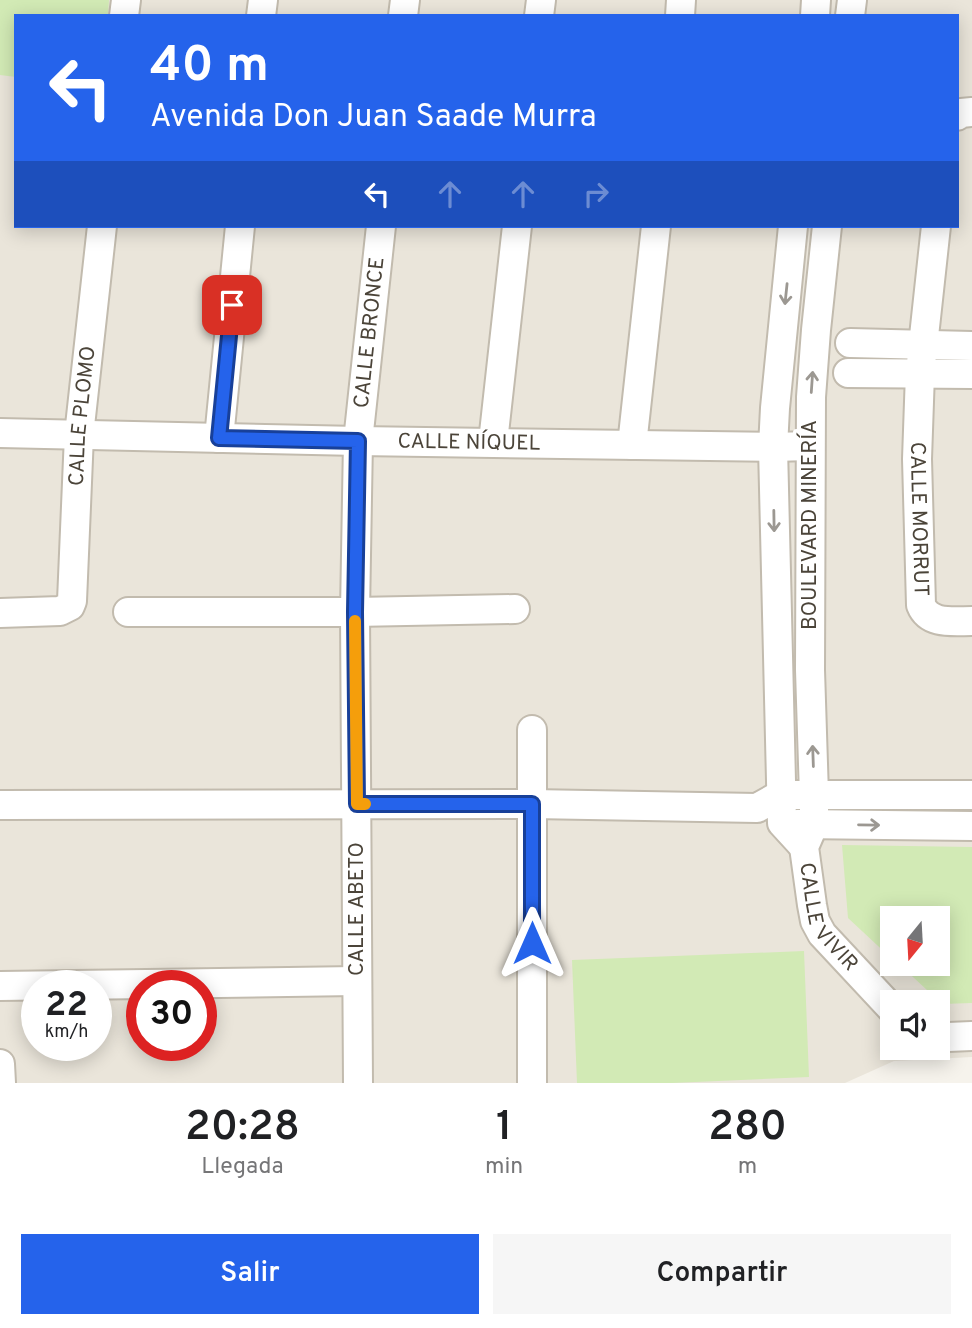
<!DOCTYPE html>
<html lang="es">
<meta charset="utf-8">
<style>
:root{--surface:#fff;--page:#f6f6f6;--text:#202124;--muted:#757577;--accent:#2563eb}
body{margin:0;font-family:Overpass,sans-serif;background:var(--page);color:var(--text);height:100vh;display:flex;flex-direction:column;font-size:26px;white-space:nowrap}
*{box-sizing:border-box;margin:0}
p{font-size:23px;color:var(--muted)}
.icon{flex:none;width:38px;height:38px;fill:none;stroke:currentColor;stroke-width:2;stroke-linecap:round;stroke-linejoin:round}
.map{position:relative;height:1083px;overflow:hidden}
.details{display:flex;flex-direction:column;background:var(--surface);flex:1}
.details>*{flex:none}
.top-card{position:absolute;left:14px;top:14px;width:945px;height:214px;border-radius:0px;box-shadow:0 4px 18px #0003;background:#2563eb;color:#fff;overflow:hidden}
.needle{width:46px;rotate:198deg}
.fabs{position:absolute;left:880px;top:906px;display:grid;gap:14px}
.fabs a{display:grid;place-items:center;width:70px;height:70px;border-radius:0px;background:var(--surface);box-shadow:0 4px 18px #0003;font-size:35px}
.speed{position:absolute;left:21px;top:970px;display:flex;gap:14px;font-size:35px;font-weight:700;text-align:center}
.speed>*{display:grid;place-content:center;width:91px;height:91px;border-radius:50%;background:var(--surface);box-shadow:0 4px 18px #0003;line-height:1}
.speed small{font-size:18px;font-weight:400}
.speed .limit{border:10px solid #d22;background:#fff;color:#111}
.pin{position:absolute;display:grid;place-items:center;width:60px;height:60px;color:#fff;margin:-30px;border-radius:14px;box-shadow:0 4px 10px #0006}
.me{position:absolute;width:77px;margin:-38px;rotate:0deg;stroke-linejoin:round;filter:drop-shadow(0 0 5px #0008)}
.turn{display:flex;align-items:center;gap:24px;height:147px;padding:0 21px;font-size:32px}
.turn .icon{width:91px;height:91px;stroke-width:2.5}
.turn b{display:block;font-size:49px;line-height:60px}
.lanes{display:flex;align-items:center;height:66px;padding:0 21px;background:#0003;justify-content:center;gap:35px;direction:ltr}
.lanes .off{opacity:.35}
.eta{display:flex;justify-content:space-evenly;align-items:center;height:119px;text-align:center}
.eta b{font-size:42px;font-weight:600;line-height:49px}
.cta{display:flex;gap:14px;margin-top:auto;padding:14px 21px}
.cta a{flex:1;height:80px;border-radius:0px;background:var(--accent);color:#fff;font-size:28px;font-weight:600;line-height:80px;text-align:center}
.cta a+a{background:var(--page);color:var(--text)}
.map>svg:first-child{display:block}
.residential{fill:#eae5da;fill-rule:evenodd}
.green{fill:#d2eab5}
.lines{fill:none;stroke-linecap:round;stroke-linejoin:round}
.minor-casing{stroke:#c2bbae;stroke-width:32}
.minor{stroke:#fff;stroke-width:28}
.oneway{stroke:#9c9892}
.route-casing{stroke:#184099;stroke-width:18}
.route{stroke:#2563eb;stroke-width:12}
.slow{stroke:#f59e0b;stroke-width:12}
.labels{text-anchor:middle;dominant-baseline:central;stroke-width:7;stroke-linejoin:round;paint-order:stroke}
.street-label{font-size:21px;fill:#4b4439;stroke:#fff}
</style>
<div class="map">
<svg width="972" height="1083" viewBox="0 0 972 1083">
<rect width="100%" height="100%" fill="#f6f3ec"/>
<path class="residential" d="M0,0H972V1057L894,1061L845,1083H0ZM16,16H957V226H16ZM892,919H938V964H892ZM37,985H96V1045H37ZM142,985H201V1045H142ZM892,1003H938V1048H892Z"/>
<path class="green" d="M0,0H109L108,16H16V77L0,75Z
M842,845L972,847V1003L942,1004L899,964H938V919H892V959L848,918Z
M804,951L809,1077L672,1083H577L572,960Z"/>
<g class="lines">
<defs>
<g id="minor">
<path d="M124,16L126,0"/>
<path d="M261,16L263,0"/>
<path d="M403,16L405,0"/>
<path d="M539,16L541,0"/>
<path d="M680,16L681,0"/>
<path d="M815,16L816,0"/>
<path d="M850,16L852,0"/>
<path d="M957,116L961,113L972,112"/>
<path d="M793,226L775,408L773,447L782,823L804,847"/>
<path id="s1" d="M827,226L816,330L811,397L810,670L814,795V824L804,847L812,905L815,921L822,934L892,1009"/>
<path id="s2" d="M936,226L920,373L917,459L921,605C929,625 953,621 972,621"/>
<path d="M850,343L972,346"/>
<path d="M848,373L972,374"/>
<path id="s3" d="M0,433L358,441L773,447L810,446"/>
<path d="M219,438L240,226"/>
<path d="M493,442L517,226"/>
<path d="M632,445L656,226"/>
<path d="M128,612H355L515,609"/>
<path id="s4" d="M0,613L60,611L70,606L72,601L79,435L102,226"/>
<path d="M532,730V1083"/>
<path d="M0,805L532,804L757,808L780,795H972"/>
<path d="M797,824L972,826"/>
<path d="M0,986L356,981"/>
<path d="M938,1035L948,1037L972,1036"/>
<path d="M0,1064L1,1083"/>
<path id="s5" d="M358,1083L355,612L358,441L381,226"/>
</g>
</defs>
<use href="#minor" class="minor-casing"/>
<use href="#minor" class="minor"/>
</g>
<defs><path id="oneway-shaft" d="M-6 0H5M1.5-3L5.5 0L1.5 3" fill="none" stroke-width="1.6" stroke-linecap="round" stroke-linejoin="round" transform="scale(1.75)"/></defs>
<g class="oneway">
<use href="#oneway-shaft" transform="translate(786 294) rotate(96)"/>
<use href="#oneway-shaft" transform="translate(812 382) rotate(-86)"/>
<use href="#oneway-shaft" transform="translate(774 521) rotate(89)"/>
<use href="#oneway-shaft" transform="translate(813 756) rotate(-92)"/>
<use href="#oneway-shaft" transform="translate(869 825) rotate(1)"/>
</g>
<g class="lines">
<defs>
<path id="route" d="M232,305L219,438L358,441L355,612L357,804H532V943"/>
</defs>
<use href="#route" class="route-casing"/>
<use href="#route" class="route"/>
<path class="slow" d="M355,621L357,804H365"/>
</g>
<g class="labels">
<g class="street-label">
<text stroke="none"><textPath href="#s5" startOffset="751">CALLE BRONCE</textPath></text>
<text stroke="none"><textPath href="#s4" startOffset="262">CALLE PLOMO</textPath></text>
<text stroke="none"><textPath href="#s3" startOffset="469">CALLE NÍQUEL</textPath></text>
<text stroke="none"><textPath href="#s2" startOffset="294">CALLE MORRUT</textPath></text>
<text transform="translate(810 525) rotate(-90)">BOULEVARD MINERÍA</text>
<text transform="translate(357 909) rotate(-90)">CALLE ABETO</text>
<text stroke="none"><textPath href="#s1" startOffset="700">CALLE VIVIR</textPath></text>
</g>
</g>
</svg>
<div class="fabs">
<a><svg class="needle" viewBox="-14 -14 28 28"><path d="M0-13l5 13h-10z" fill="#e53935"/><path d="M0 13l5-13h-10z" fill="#757577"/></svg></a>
<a><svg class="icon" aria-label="sound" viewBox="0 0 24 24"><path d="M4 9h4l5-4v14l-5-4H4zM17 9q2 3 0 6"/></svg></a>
</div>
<div class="speed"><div>22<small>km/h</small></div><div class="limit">30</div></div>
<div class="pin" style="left:232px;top:305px;background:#d93025"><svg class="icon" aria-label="arrive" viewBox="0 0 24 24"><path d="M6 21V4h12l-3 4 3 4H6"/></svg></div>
<svg class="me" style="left:532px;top:943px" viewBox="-20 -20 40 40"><path d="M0-17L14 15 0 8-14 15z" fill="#2563eb" stroke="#fff" stroke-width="4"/></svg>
<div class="top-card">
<div class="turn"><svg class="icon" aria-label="left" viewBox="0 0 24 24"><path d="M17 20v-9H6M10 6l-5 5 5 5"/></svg><div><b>40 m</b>Avenida Don Juan Saade Murra</div></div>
<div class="lanes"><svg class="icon" aria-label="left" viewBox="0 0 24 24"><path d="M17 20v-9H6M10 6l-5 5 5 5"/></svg><svg class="icon off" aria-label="ahead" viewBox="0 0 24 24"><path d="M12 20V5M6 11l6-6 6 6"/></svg><svg class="icon off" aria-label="ahead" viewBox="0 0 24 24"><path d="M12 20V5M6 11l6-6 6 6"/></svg><svg class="icon off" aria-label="right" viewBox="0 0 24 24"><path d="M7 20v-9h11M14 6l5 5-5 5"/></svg></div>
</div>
</div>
<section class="details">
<div class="eta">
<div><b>20:28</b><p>Llegada</p></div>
<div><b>1</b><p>min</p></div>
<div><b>280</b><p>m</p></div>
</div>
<div class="cta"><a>Salir</a><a>Compartir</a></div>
</section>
